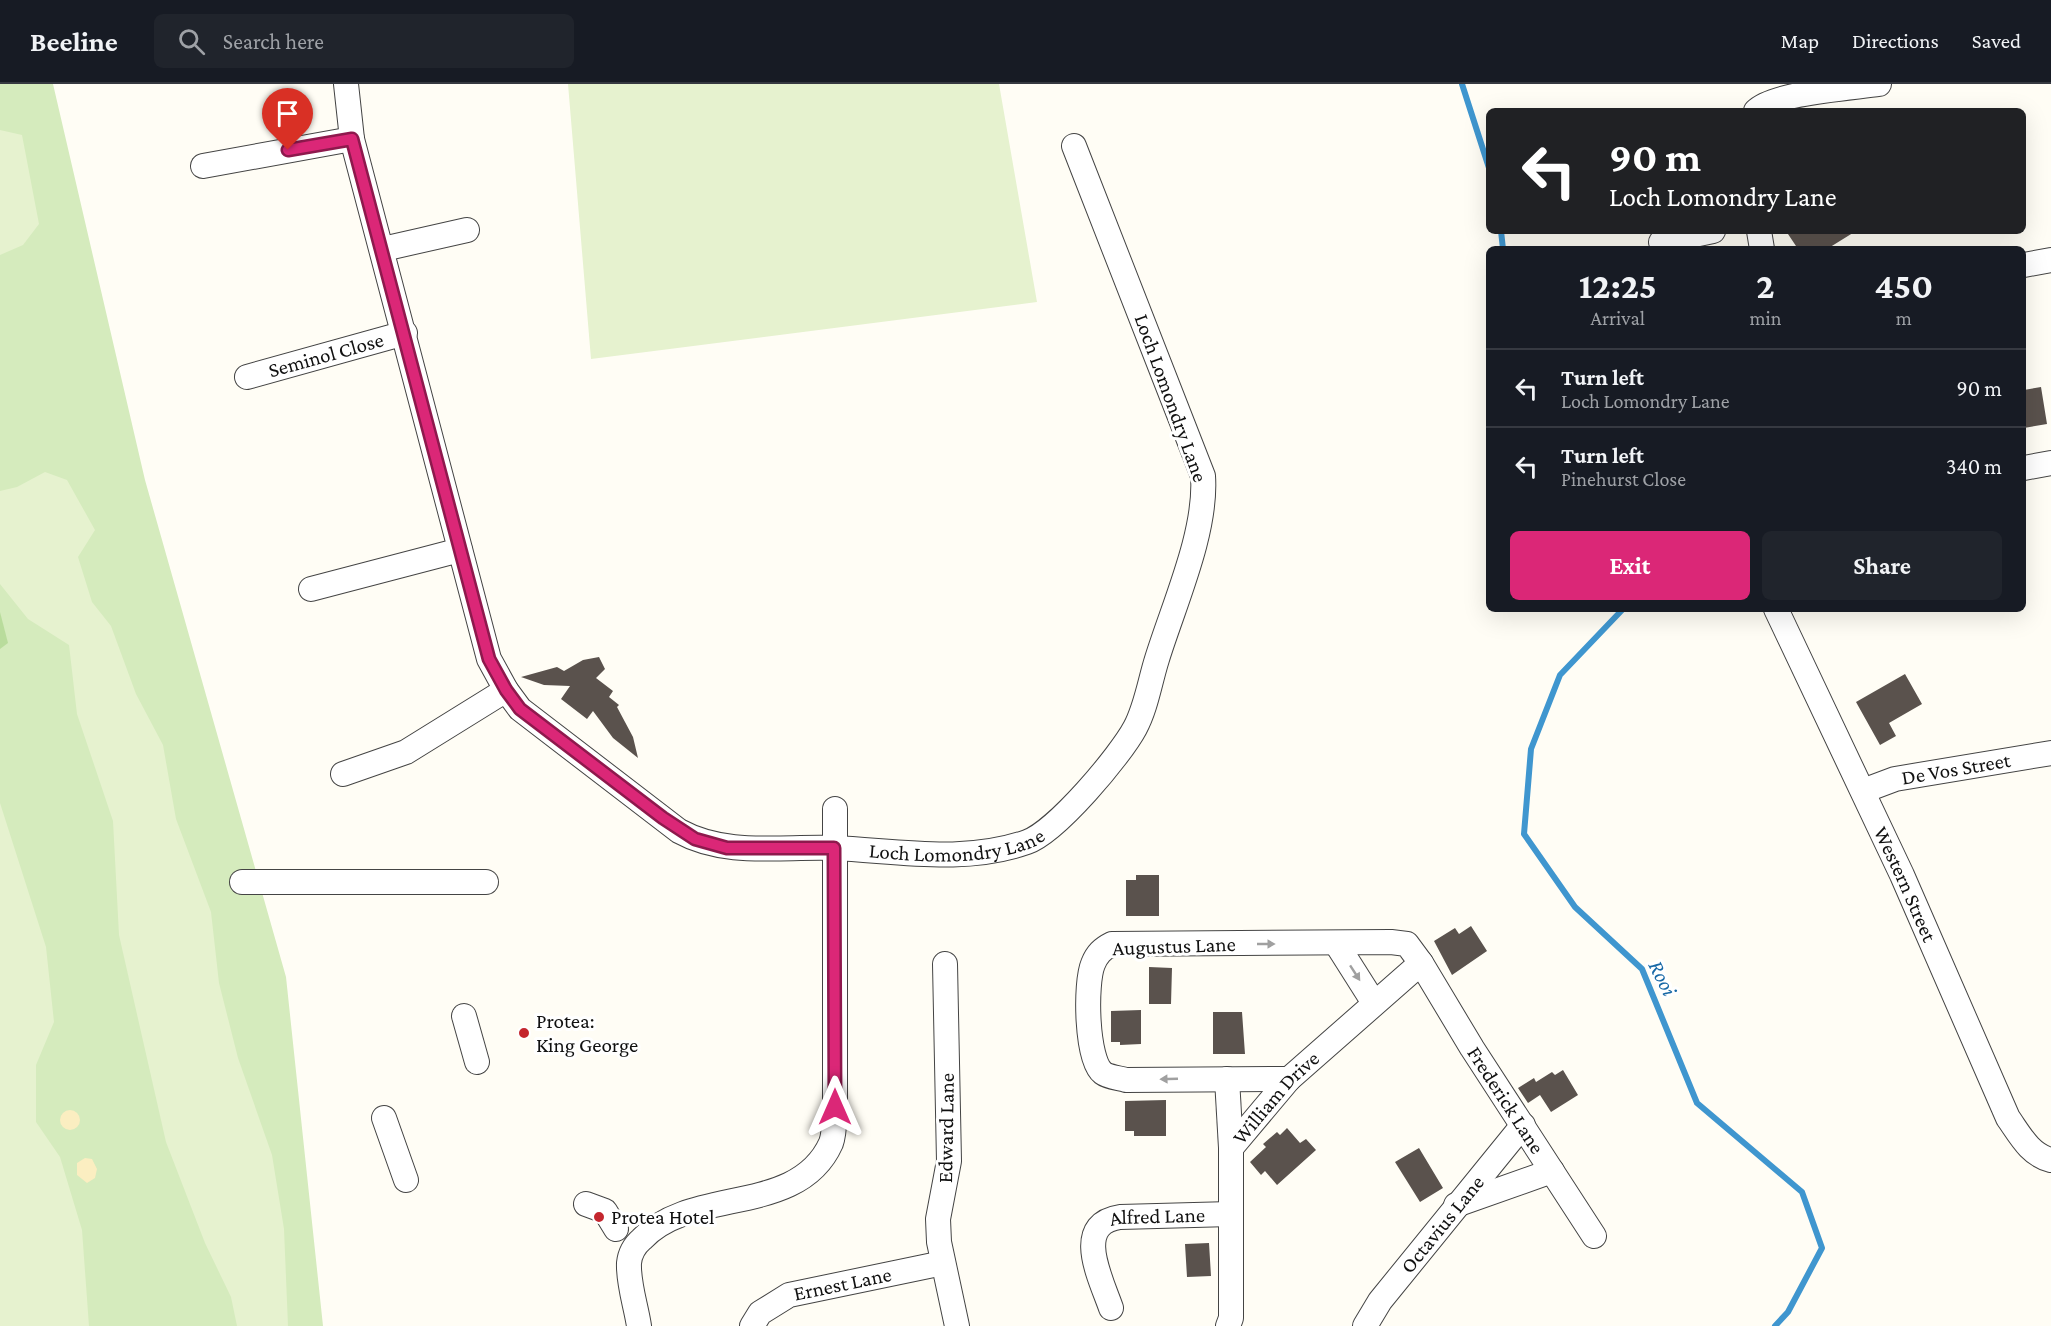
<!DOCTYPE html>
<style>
:root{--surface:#171b24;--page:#20242c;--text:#f1f3f6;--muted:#9ea1a6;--line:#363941;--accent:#db2777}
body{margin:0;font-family:"Crimson Pro",serif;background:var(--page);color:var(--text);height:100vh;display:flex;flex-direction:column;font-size:22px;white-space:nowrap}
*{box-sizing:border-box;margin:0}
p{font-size:20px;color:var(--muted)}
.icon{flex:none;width:33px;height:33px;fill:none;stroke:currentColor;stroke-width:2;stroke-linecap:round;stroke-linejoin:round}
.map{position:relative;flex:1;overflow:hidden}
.drawer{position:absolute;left:1486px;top:162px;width:540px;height:366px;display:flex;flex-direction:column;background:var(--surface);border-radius:9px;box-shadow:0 6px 24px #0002}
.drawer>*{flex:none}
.banner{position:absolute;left:1486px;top:24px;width:540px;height:126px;border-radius:9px;box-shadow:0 6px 24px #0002;background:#202124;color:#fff;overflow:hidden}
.pin{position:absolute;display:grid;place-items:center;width:51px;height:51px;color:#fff;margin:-62px -26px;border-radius:50% 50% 50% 0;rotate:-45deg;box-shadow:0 0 6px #0007}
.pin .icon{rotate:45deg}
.me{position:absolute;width:66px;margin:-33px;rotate:0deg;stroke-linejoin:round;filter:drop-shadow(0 0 4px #0008)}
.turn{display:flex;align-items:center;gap:21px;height:126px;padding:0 24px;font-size:27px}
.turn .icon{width:78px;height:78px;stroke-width:2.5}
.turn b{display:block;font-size:42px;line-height:51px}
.eta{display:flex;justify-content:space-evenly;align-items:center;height:102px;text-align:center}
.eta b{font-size:36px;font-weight:700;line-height:42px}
.cta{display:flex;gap:12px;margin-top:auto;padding:12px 24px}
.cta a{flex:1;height:69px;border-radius:9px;background:var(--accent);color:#fff;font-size:24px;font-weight:700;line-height:69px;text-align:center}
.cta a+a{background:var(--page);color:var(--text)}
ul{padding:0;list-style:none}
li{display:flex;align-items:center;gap:18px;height:78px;padding:0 24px;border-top:2px solid var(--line)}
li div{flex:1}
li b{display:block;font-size:22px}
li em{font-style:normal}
header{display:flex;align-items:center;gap:36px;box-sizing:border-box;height:84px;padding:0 30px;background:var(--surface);border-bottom:2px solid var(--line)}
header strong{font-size:28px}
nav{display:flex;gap:33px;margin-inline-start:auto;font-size:21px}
.search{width:420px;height:54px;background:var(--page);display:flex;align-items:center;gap:15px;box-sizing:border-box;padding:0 21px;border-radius:9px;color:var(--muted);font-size:22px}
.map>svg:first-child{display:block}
.green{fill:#d5ebbd}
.forest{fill:#b9dc9c}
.sand{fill:#fbeec1}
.pitch{fill:#e6f2cf}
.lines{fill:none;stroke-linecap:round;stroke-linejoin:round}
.stream{stroke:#3f96cf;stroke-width:6}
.building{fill:#5a524d}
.minor-casing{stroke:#444;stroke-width:26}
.minor{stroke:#fff;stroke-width:24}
.oneway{fill:#a0a0a0}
.route-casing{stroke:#8e194d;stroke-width:15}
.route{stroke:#db2777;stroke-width:10}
.poi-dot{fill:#c4262e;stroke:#fff;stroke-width:2}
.labels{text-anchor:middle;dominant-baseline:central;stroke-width:6;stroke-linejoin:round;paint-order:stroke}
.street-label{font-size:21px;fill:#111;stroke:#fff}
.poi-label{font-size:21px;fill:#111;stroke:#fff;text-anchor:start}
.water-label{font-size:22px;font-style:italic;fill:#1768a6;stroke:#fff}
</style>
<header>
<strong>Beeline</strong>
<div class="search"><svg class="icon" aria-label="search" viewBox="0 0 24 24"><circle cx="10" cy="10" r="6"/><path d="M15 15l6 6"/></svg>Search here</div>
<nav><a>Map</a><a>Directions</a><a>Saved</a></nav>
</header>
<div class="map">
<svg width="2051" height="1242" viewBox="0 0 2051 1242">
<rect width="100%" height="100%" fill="#fffdf5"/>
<path class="green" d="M0,0H53L145,396L286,893L323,1242H0Z"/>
<path class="forest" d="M0,528L8,559L0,565Z"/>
<path class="sand" d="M60 1036a10 10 0 1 1 20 0a10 10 0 1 1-20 0Z
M85,1074L92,1075L97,1085L95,1094L87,1099L77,1091V1079Z"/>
<path class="pitch" d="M568,0H999L1037,218L591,275Z
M0,46L22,51L39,140L23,161L0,171Z
M45,388L67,396L95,446L78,473L92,518L111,542L136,610L163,661L176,735L211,828L219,899L238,974L272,1071L284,1145L288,1242H237L231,1213L205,1159L166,1058L119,851L113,737L77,630L69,561L28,535L0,500V407L17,403Z
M0,719L46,863L54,938L36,981V1038L60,1073L82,1146L89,1242H0Z"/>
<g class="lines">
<path class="stream" d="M1462,0L1490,87
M1501,147L1503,165
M1623,525L1560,591L1531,665L1524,750L1575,823L1642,885L1697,1019L1802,1108L1822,1164L1788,1228L1775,1242"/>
</g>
<path class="building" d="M1786,147H1856L1827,165H1798Z
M2041,303L2047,340L2024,344V306Z
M599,573L605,585L596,594L613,607L609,613L619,621L617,623L633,653L638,674L613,654L593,627L587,635L561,615L570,602L544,601L521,593L557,583L564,587L583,576Z
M1905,590L1922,620L1889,639L1896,652L1880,661L1856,618Z
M1136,791H1159V832H1126V796H1136Z
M1471,842L1487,867L1452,891L1434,857L1455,844L1459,850Z
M1149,883L1172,884L1171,920H1149Z
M1141,926V960L1120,961V958H1111V927Z
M1213,928H1242L1245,970H1213Z
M1563,986L1578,1011L1551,1028L1540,1011L1528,1019L1518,1004L1534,994L1536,998L1552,988L1555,991Z
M1166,1016V1052H1134V1047H1125V1017Z
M1287,1044L1300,1059L1306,1055L1316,1066L1277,1101L1265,1087L1261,1091L1250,1078L1266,1063L1263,1060L1277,1048L1280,1051Z
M1419,1064L1443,1104L1420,1118L1395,1078Z
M1209,1159L1211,1192L1187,1193L1185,1160Z"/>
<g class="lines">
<defs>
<g id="minor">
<path id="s1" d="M346,0L352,55L489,575L506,606L520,625L679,747C726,773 782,762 834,764C899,767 964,780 1027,758C1056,748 1120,672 1135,644C1146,624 1150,597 1157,575C1174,520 1207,448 1203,392L1074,62"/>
<path d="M1756,27C1773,9 1852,4 1879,0"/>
<path d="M203,82L352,55"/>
<path d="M1759,147L1762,165"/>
<path d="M1661,158L1713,147"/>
<path d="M383,165L467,146"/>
<path d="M2024,181L2051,176"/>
<path id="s2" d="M247,293L405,249"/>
<path d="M2024,384L2051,379"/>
<path d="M311,505L460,466"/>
<path id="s3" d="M1776,525L1902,791L2008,1034C2020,1051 2030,1071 2051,1076"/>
<path d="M343,690L406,668L506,606"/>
<path id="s4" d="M1863,707L1895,695L2051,669"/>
<path d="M242,798H486"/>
<path d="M1336,859L1374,919"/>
<path d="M945,880L949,1077L938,1135L939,1158L957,1242"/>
<path d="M464,932L477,978"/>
<path d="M1227,995L1231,1064"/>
<path id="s5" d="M1289,995L1126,996C1119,994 1108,993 1103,989C1086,976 1085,899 1093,880C1097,870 1102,865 1112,860L1391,858L1407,860L1421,879L1472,964L1594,1152"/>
<path d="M384,1034L406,1096"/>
<path d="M586,1120L605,1127L616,1145"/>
<path d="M1456,1121L1552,1087"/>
<path id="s6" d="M1111,1224C1101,1195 1072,1140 1120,1133L1231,1130"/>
<path d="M639,1242C636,1222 628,1199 629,1179C630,1169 635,1161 642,1155C692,1102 798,1133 831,1059C835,1048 834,1034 835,1023V725"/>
<path id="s7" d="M752,1242L760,1229L789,1211L943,1179"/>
<path id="s8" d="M1228,1242L1231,1234V1064L1289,995L1421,879"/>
<path id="s9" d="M1365,1242L1380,1217L1523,1041"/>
</g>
</defs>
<use href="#minor" class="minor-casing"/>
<use href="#minor" class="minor"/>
</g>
<defs><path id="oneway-solid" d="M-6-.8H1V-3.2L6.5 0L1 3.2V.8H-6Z" transform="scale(1.5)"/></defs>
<g class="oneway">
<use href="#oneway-solid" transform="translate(1266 860)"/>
<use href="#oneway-solid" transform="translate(1355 889) rotate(57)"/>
<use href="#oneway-solid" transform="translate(1169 995) rotate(178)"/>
</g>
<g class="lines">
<defs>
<path id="route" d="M288,66L352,55L489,575L506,606L520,625L663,734L695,755L727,764H834L835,1023"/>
</defs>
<use href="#route" class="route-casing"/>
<use href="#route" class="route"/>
</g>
<g class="poi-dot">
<circle cx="524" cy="949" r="6"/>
<circle cx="599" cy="1133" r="6"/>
</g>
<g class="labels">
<g class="street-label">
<text stroke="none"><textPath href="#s2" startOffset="82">Seminol Close</textPath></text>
<text transform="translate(1171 314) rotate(70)">Loch Lomondry Lane</text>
<text stroke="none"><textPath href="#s4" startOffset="96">De Vos Street</textPath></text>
<text stroke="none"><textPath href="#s1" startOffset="1134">Loch Lomondry Lane</textPath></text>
<text stroke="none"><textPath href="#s3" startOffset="304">Western Street</textPath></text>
<text transform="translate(1174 862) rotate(-2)">Augustus Lane</text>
<text stroke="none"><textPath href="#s8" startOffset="246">William Drive</textPath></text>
<text stroke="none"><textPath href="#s5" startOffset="808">Frederick Lane</textPath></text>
<text transform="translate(946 1044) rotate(-89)">Edward Lane</text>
<text stroke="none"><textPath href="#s6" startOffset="146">Alfred Lane</textPath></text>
<text stroke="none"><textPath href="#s9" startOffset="128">Octavius Lane</textPath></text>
<text stroke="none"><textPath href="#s7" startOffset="104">Ernest Lane</textPath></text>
</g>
<g class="poi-label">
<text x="536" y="937">Protea:<tspan x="536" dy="24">King George</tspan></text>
<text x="611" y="1133">Protea Hotel</text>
</g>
<g class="water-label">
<text transform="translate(1663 894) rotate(63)">Rooi</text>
</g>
</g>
</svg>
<div class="pin" style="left:288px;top:66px;background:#d93025"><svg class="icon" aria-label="arrive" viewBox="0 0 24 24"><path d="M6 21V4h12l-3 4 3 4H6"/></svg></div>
<svg class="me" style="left:835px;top:1023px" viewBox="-20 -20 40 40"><path d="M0-17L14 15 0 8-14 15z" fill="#db2777" stroke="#fff" stroke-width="4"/></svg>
<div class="banner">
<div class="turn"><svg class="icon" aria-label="left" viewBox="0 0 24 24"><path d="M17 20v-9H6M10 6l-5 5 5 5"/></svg><div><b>90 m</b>Loch Lomondry Lane</div></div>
</div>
<section class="drawer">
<div class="eta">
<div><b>12:25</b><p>Arrival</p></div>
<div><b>2</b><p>min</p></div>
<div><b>450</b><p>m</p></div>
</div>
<ul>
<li><svg class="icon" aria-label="left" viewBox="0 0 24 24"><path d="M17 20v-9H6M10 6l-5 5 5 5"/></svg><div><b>Turn left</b><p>Loch Lomondry Lane</p></div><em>90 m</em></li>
<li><svg class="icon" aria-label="left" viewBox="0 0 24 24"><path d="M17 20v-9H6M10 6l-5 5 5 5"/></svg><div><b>Turn left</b><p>Pinehurst Close</p></div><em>340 m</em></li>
</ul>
<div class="cta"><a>Exit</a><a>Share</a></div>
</section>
</div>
